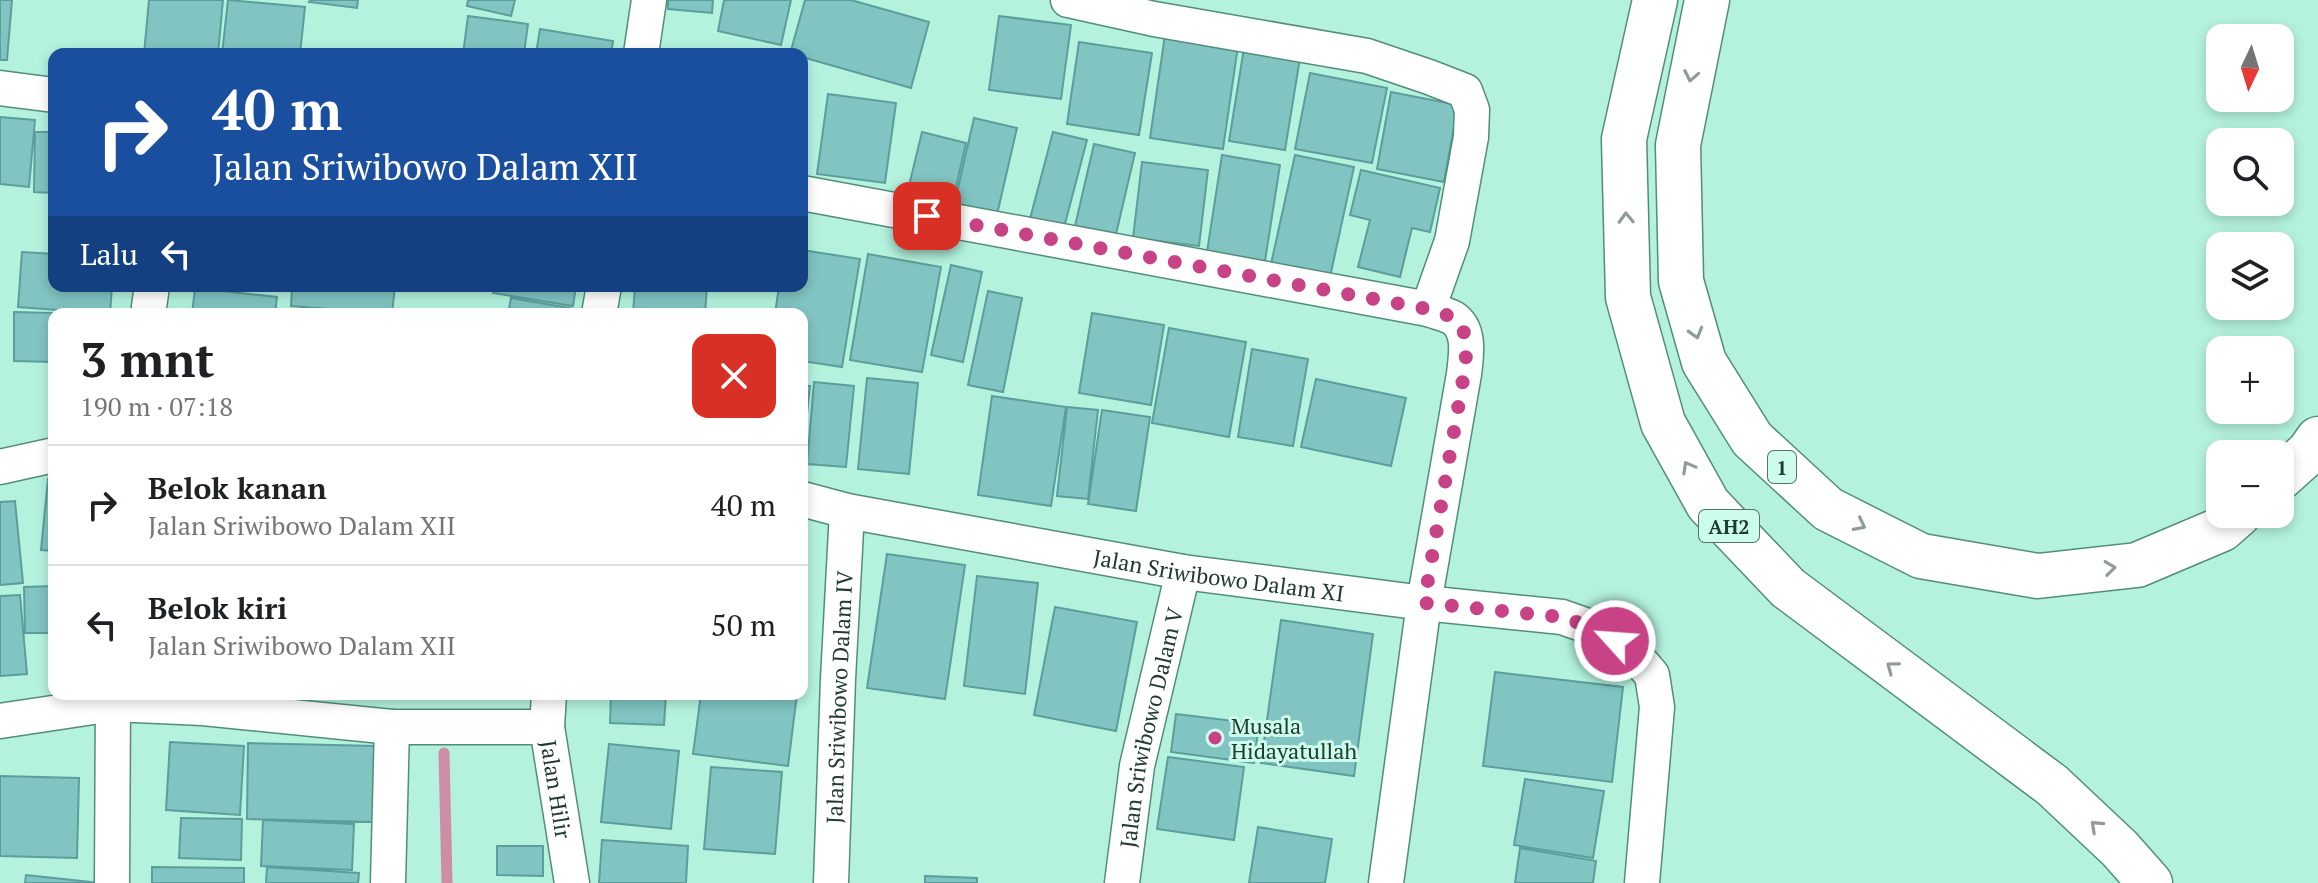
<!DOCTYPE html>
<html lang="id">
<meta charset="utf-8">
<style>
:root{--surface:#fff;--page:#f2f2f2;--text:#202124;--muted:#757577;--line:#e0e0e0}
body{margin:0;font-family:"PT Serif",serif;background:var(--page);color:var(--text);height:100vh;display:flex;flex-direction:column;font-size:30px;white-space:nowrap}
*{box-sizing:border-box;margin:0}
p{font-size:26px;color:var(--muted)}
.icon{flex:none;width:44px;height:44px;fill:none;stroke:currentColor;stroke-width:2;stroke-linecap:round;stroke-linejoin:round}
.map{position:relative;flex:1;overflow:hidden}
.details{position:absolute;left:48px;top:308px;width:760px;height:392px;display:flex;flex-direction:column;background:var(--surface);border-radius:16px;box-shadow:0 4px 12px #0003}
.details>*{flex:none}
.banner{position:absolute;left:48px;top:48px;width:760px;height:244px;border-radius:16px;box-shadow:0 4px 12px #0003;background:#1a4fa0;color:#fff;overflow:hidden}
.needle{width:52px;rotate:184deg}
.fabs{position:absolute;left:2206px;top:24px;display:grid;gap:16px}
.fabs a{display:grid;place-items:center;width:88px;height:88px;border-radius:16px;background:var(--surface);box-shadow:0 4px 12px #0003;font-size:40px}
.pin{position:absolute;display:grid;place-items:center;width:68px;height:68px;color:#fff;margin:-34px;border-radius:16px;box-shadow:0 4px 12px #0006}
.me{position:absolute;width:88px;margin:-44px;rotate:296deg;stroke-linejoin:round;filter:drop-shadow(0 0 6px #0008)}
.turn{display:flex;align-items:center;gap:28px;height:168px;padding:0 32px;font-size:36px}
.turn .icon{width:104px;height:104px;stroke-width:2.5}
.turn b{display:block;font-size:56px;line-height:68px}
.then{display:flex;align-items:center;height:76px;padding:0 32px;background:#0003;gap:16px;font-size:30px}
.round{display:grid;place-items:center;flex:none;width:84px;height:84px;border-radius:16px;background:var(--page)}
.summary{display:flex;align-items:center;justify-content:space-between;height:136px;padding:0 32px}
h1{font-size:48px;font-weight:700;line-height:60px}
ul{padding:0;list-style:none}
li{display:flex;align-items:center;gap:24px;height:120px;padding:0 32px;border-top:2px solid var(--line)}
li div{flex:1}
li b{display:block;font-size:30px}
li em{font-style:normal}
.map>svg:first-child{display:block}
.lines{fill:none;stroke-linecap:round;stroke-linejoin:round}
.stream{stroke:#cd8da7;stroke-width:11}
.building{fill:#81c4c1;stroke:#5b9e9b;stroke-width:2}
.street-casing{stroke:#528d7b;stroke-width:37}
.highway-casing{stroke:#528d7b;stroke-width:47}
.street{stroke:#fff;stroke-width:34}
.highway{stroke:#fff;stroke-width:44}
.oneway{stroke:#909c98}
.route{stroke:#c74386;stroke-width:14;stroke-dasharray:0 25.2}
.poi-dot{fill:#c74386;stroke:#ccfdec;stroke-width:3}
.labels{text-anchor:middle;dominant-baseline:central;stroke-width:6;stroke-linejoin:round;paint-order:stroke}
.shield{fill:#ccfdec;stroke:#54746a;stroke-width:2}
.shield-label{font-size:20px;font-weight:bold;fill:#213a32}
.street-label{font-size:22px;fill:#213a32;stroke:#ccfdec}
.poi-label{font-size:22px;fill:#213a32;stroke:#ccfdec;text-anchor:start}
</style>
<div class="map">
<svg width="2318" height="883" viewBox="0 0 2318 883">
<rect width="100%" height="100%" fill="#b4f2de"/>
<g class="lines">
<path class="stream" d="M444,753L447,883"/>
</g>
<path class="building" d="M0,0H12L7,60H0Z
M149,0H223L218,54H144Z
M228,0L305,7L300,54H222Z
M310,0H358L357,8L309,2Z
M468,0H515L511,16L467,6Z
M668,0H713L712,13L668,9Z
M724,0H791L781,45L718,31Z
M805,0H851L929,22L911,88L802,57V54H790Z
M468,16L528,24L524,54H463Z
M999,16L1071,25L1061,99L989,90Z
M1166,28L1239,39L1223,149L1150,138Z
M540,29L613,41L611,54H536Z
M1079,42L1152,53L1139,135L1067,124Z
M1245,42L1301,52L1285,150L1229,141Z
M1310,73L1387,88L1372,163L1295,149Z
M1391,92L1458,105L1444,182L1377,169Z
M828,94L896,103L885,183L817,174Z
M0,117L35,120L29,187L0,184Z
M974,118L1017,128L996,219L953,210Z
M35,132H54V193L34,192Z
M922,132L966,143L951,209L906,198Z
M1053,132L1087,140L1061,239L1027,230Z
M1094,144L1135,153L1116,234L1075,226Z
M1222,155L1280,165L1265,261L1207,252Z
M1295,155L1354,167L1330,277L1271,264Z
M1142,162L1208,170L1199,246L1133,238Z
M1361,170L1440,188L1430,232L1412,228L1400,277L1358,267L1370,220L1350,215Z
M802,250L860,259L842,367L802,361V314H775L779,286H802Z
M22,252L54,254V286H112L110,314L18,307Z
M868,254L941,267L922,372L850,360Z
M951,265L982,272L963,362L931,355Z
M292,286H395L392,314L291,306Z
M494,286H576L573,306L493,293Z
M635,286H707L705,314H633Z
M195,288L277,297L275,314H192Z
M988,291L1022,298L1003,392L968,385Z
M511,298L570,308L569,314H508Z
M14,312L92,314H54V362L14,361Z
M1092,313L1164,325L1151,405L1079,393Z
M1169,328L1246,342L1229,437L1152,423Z
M1252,349L1308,359L1293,446L1238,437Z
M867,378L918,383L909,474L858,469Z
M1316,379L1406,398L1391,466L1301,447Z
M814,382L854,386L846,467L807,464Z
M802,385L810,386L803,450H802Z
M992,396L1066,407L1051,506L978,495Z
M1067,407L1098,410L1088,499L1057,496Z
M1102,410L1150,417L1136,511L1088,504Z
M48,479L54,480V551L41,550Z
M15,501L23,583L0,585V502Z
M887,554L965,565L945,699L867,688Z
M977,576L1038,583L1025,694L964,686Z
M54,586V633H25L24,587Z
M20,595L27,674L0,676V596Z
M1055,607L1137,622L1116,731L1034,715Z
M1281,620L1373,634L1354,776L1261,763Z
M1495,672L1623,687L1612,782L1483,766Z
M611,694H666L664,725L610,723Z
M701,694H797L788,766L693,754Z
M1176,714L1259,724L1254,763L1171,752Z
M170,742L244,746L240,815L166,810Z
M248,743L376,746L374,822L247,819Z
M609,744L679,751L671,829L601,822Z
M1168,757L1244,767L1234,840L1157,829Z
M711,767L782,772L775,854L704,849Z
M0,776L79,778L77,858L0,856Z
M1525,779L1604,791L1593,858L1514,845Z
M181,818L242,819L241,860L179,858Z
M263,820L354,824L352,870L261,866Z
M1258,827L1332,839L1325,883H1249Z
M602,840L688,846L686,883H599Z
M497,846H543V876L497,875Z
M1520,848L1596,861L1593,883H1515Z
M152,867L244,868V883H152Z
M267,867L359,873L358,883H266Z
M26,875L100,883H25Z
M925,876L977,878V883H925Z"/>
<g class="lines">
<defs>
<g id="street">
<path d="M1068,0L1154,19L1367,56L1429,77L1465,91L1472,110L1471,137L1452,241L1428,309"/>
<path d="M641,54L649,0"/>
<path d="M0,88L54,95"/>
<path d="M802,193L1428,309C1436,312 1446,314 1453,318C1471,330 1466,356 1464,374L1424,603L1386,883"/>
<path d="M148,314L152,286"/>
<path d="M599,314L604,286"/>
<path d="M0,467L54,455"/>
<path id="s1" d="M802,499L847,511L1183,572L1424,603L1562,617L1599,630L1632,652L1652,675L1657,707L1642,883"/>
<path id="s2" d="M549,694L547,727L572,883"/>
<path d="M0,721L113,704L203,708L392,727H547"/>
<path d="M112,883L113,694"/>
<path d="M388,883L392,727"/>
<path id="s3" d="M831,883L838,679L847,511"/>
<path id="s4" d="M1122,883L1137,766L1183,572"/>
</g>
<path id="highway" d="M1655,0L1624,139L1628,297L1663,423L1708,504L1788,588L2052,785L2120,849L2150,883
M1707,0L1678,145L1681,281L1704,362L1752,439L1828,509L1921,556L2038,576L2137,565L2222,529L2239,514
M2280,478L2309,452L2318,439"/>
</defs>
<use href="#street" class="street-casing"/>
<use href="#highway" class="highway-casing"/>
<use href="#street" class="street"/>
<use href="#highway" class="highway"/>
</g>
<defs><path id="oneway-chevron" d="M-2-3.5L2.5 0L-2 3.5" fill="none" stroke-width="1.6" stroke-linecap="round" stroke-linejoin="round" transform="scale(2)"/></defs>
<g class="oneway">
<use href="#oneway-chevron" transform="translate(1691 76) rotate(101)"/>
<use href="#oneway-chevron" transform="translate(1626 218) rotate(-92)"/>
<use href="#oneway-chevron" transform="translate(1696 333) rotate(74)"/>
<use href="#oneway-chevron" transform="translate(1688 467) rotate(-119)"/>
<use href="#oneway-chevron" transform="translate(1860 525) rotate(27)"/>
<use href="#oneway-chevron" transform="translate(2110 568) rotate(-7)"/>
<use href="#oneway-chevron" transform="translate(1892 667) rotate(-143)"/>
<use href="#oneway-chevron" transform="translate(2096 826) rotate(-137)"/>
</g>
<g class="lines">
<path class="route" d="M927,216L1428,309C1436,312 1446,314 1453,318C1471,330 1466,356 1464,374L1424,603L1562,617L1599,630L1615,641"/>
</g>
<circle class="poi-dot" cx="1215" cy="738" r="8"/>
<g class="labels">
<g class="shield">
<rect x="1768" y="451" width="28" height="32" rx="6"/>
<rect x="1699" y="510" width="60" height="32" rx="6"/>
</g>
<g class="shield-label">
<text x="1782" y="467">1</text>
<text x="1729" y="526">AH2</text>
</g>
<g class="street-label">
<text stroke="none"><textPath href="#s1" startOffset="424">Jalan Sriwibowo Dalam XI</textPath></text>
<text stroke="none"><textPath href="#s3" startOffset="186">Jalan Sriwibowo Dalam IV</textPath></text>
<text stroke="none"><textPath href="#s4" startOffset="158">Jalan Sriwibowo Dalam V</textPath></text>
<text stroke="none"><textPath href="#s2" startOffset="96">Jalan Hilir</textPath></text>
</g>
<g class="poi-label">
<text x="1231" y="725">Musala<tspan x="1231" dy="25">Hidayatullah</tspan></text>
</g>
</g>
</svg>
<div class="fabs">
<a><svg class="needle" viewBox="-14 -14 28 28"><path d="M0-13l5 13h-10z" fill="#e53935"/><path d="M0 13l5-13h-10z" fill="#757577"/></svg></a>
<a><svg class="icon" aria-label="search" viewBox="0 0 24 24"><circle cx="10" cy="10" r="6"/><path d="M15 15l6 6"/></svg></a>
<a><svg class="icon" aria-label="layers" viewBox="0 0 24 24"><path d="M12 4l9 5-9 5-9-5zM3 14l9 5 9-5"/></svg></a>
<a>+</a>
<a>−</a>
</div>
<div class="pin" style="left:927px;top:216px;background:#d93025"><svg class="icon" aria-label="arrive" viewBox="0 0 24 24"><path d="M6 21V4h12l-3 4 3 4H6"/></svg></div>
<svg class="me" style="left:1615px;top:641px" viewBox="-20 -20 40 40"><circle r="17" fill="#c74386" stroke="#fff" stroke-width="3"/><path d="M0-11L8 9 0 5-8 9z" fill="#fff"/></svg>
<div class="banner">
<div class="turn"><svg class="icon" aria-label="right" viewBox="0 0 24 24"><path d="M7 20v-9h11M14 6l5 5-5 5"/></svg><div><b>40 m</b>Jalan Sriwibowo Dalam XII</div></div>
<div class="then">Lalu<svg class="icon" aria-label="left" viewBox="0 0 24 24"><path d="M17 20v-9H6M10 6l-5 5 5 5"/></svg></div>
</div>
<section class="details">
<div class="summary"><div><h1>3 mnt</h1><p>190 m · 07:18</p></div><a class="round" style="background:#d93025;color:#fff"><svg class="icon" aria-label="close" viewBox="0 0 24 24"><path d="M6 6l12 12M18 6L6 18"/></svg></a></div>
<ul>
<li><svg class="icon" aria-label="right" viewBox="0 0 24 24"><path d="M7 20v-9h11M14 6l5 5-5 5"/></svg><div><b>Belok kanan</b><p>Jalan Sriwibowo Dalam XII</p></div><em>40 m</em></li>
<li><svg class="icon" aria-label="left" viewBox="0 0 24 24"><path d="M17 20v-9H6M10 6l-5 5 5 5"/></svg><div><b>Belok kiri</b><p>Jalan Sriwibowo Dalam XII</p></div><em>50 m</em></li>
</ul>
</section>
</div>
